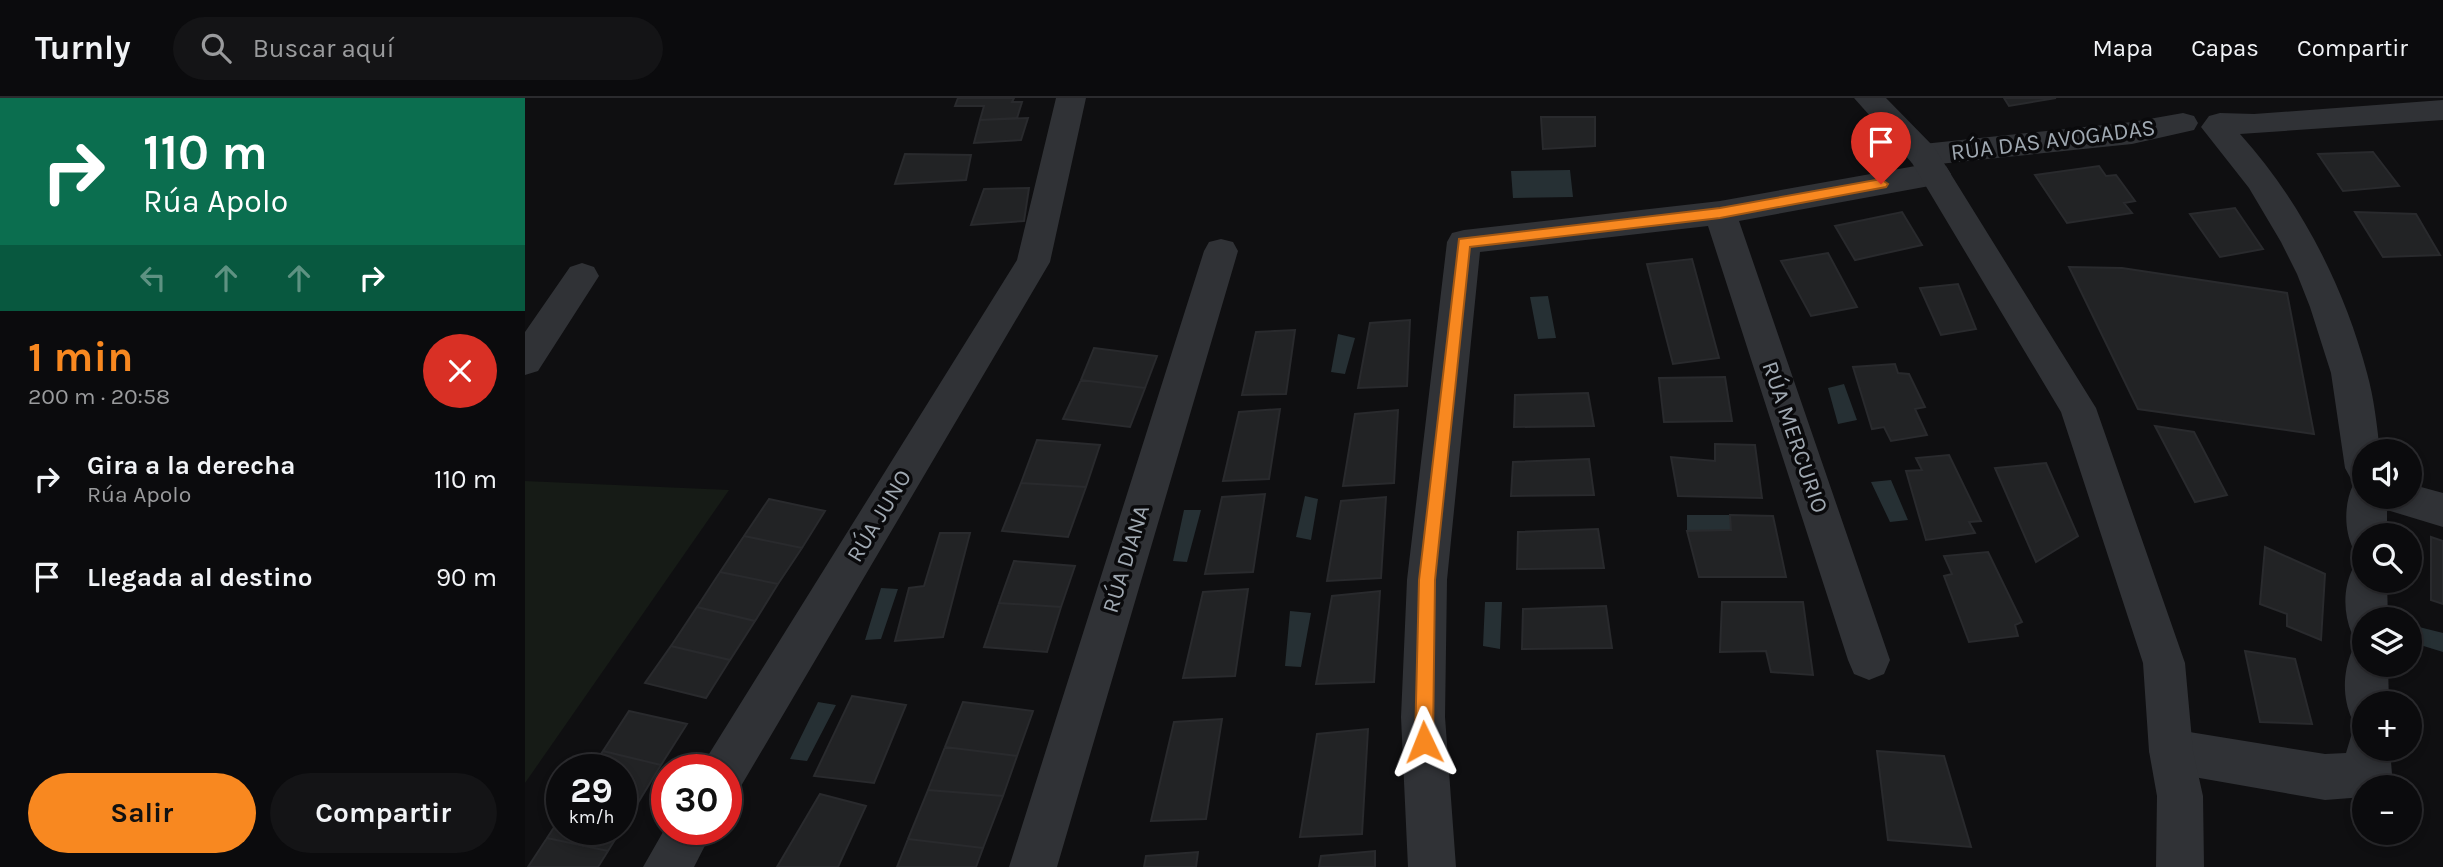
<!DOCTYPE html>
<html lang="es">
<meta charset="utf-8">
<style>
:root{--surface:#0b0b0d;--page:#141416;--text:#f1f3f6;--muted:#9a9b9d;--line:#2b2b2e;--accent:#f88820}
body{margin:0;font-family:Karla,sans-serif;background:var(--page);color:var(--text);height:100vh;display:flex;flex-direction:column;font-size:26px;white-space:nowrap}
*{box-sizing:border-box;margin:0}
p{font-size:23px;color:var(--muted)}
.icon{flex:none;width:38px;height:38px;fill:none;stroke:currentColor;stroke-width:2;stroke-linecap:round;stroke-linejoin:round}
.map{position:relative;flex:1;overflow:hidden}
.details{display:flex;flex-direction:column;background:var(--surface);width:525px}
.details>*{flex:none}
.banner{background:#0b6e4f;color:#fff;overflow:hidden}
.controls{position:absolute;left:1827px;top:341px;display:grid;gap:14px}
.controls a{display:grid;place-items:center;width:70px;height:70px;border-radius:50%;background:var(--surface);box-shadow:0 4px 10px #0003,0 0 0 2px var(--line);font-size:35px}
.speed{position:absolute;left:21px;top:656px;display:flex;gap:14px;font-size:35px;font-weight:700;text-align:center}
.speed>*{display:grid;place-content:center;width:91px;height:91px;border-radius:50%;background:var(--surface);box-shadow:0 4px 10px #0003,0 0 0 2px var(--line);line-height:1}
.speed small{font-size:18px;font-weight:400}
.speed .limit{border:10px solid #d22;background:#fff;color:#111}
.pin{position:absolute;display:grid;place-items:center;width:60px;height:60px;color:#fff;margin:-72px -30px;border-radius:50% 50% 50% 0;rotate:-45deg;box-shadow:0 0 7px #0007}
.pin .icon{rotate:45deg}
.me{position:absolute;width:77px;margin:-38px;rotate:358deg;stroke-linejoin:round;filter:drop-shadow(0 0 5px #0008)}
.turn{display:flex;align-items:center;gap:24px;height:147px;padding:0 28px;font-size:32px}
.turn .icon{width:91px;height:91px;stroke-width:2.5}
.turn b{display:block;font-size:49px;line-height:60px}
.lanes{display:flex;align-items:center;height:66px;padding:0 28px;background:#0003;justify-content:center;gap:35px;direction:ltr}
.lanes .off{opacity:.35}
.round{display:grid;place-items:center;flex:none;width:74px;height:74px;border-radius:37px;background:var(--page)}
.head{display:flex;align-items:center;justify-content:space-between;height:119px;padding:0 28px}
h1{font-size:42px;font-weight:700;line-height:52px;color:var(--accent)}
.primary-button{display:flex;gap:14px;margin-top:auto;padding:14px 28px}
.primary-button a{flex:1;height:80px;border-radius:42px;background:var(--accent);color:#111;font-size:28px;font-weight:700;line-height:80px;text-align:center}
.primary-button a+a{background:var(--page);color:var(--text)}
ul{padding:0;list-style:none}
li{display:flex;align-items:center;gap:21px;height:98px;padding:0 28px}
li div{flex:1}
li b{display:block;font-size:26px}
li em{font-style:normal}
header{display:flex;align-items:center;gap:42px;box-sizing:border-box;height:98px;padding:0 35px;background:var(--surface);border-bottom:2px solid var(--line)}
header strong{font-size:33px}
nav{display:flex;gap:38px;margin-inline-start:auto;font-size:24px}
.search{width:490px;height:63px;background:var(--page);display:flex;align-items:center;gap:18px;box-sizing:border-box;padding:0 24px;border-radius:38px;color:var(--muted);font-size:26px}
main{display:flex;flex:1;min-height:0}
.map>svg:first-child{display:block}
.green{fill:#161b16}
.water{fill:#263034}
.building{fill:#222325;stroke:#292a2d;stroke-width:2}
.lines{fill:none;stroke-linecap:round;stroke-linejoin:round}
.minor{fill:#303236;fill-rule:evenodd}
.tertiary{fill:#303236;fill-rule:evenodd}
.route{fill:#f88820;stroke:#a15815;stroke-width:2}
.labels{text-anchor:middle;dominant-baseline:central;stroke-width:7;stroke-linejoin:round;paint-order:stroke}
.street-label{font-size:23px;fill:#a0a9b2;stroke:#0a0a0c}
</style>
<header>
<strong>Turnly</strong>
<div class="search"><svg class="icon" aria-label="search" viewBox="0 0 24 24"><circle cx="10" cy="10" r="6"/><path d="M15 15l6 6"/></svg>Buscar aquí</div>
<nav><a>Mapa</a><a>Capas</a><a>Compartir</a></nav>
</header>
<main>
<section class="details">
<div class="banner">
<div class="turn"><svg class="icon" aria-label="right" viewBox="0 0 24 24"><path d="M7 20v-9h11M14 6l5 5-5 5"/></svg><div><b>110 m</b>Rúa Apolo</div></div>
<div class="lanes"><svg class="icon off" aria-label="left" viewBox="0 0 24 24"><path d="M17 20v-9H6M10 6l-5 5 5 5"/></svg><svg class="icon off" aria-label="ahead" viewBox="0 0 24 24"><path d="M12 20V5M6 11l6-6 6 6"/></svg><svg class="icon off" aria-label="ahead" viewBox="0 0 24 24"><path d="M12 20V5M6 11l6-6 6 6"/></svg><svg class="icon" aria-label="right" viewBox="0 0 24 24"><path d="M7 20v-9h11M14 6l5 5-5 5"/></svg></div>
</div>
<div class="head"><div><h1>1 min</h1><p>200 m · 20:58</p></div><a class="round" style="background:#d93025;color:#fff"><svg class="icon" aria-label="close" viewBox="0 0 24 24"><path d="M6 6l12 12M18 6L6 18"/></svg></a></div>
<ul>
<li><svg class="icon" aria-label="right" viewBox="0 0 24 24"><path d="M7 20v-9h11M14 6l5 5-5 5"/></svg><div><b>Gira a la derecha</b><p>Rúa Apolo</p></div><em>110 m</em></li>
<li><svg class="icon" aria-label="arrive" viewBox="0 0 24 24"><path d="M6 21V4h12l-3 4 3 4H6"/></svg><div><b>Llegada al destino</b></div><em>90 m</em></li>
</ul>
<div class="primary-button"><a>Salir</a><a>Compartir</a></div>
</section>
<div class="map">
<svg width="1918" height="769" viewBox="0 0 1918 769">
<rect width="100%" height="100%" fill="#0f0f11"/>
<path class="green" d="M0,383L204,392L0,685Z"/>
<path class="water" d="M1045,72L1048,99L988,100L986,73Z
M1023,198L1031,240L1013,241L1005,199Z
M813,236L830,240L820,276L806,274Z
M1319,286L1332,322L1313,326L1303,290Z
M1366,382L1383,422L1365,424L1346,384Z
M780,398L793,401L786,442L771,439Z
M659,412H676L662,464L648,463Z
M1162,417H1205L1206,432L1162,433Z
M356,490L373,491L356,541L340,542Z
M960,504H977L975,551L958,548Z
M765,513L786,515L776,569L760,568Z
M1890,528L1918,535V554L1892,546Z
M293,604L311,607L282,663L265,661Z"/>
<path class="building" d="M433,0H489L487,4H497L492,20L455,22L459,8H430Z
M1479,0H1531L1484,8Z
M1016,19H1070V48L1018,51Z
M503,20L496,42L449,45L455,22Z
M1848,54L1874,88L1818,93L1793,56Z
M380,56L446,57L441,82L370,86Z
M1574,68L1581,78L1591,77L1610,103L1599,105L1607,115L1542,125L1510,77Z
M504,90L499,123L446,127L459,91Z
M1710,110L1738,151L1695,159L1665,116Z
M1377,114L1397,147L1330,162L1310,128Z
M1830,114L1891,116L1915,157L1858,159Z
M1303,155L1332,209L1286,218L1256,163Z
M1167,161L1194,260L1148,266L1122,166Z
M1544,169L1597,170L1762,195L1789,336L1613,311Z
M1433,186L1451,231L1416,237L1395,190Z
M885,222L882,288L833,290L845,225Z
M770,232L761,296L717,297L731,234Z
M569,250L632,258L620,290L556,282Z
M1370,266L1373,275L1384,276L1400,309L1390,311L1402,337L1366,343L1359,329L1347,331L1328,269Z
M1200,279L1207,323L1139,324L1134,280Z
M556,282L620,290L605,329L538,321Z
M1063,295L1069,328L989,329L990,297Z
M755,311L744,381L698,383L714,314Z
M873,312L869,385L818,388L830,316Z
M1630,328L1669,334L1702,397L1670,404Z
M512,342L575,347L561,389L496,385Z
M1190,346L1230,347L1237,400L1153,398L1146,359L1190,363Z
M1424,357L1456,423L1444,424L1450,435L1401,442L1381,373L1397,372L1391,360Z
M1064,361L1069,397L986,398L988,364Z
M1521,365L1553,438L1511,464L1470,370Z
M496,385L561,389L543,439L477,433Z
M740,396L728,474L680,476L697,399Z
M861,399L856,480L802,483L816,403Z
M244,401L300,413L277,450L219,438Z
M1205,417L1248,418L1261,479H1174L1162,433L1206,432Z
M1073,431L1079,470L992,471L993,434Z
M415,435H445L418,539L370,543L384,490L399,488Z
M219,438L277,450L253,486L195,474Z
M1906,439L1918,443V506L1906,502Z
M1740,449L1800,476L1796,542L1762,528V516L1735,506Z
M1463,454L1497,524L1490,527L1493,538L1444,544L1419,478L1427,476L1419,458Z
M489,463L550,468L536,509L474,505Z
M195,474L253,486L230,523L172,509Z
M723,491L710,578L658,580L678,494Z
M855,493L849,584L791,586L807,498Z
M1197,504H1278L1288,577L1246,574L1241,553L1195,554Z
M474,505L536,509L522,554L459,549Z
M1081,508L1087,550L997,551L998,511Z
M172,509L230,523L205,562L146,548Z
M146,548L205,562L181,600L120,585Z
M1720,553L1770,561L1787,626L1735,624Z
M327,598L381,607L349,685L289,678Z
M438,604L508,613L492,658L420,649Z
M104,613L162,626L136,667L78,653Z
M697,621L681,721L626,723L649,624Z
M843,631L837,736L775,739L792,636Z
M420,649L492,658L478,698L403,692Z
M78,653L136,667L111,708L96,704V672H66Z
M1352,653L1419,658L1446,749L1363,742Z
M403,692L478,698L458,750L383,741Z
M295,696L341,708L313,769H252Z
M96,704L111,708L83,753L22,740L37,717V732H96Z
M22,740L83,753L73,769H3Z
M383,741L458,750L451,769H372Z
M850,753V769H794L796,758Z
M673,754L671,769H619L621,758Z"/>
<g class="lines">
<path class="minor" d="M531,0H561L525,164L216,688L201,694V672H178L184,656L492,162Z
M1918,2V22L1715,36C1775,102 1819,188 1842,275C1849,300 1852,327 1855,354H1839V399H1885V386L1918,395V429L1862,412V438H1839V455L1828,450C1819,432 1819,406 1828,387L1835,385L1826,381L1820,370L1806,275L1785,209L1772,176L1756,144L1724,90L1676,29L1684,18L1695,15L1729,16Z
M1658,15L1669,18L1673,25L1669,32L1607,46L1414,66L1421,68L1426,76L1421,84L1410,87L1214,123L1365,562L1359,576L1344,582L1329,576L1323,562L1183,128L955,154L922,482L920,619L931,769H883L876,619L882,482L922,144L927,135L939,132L1195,103L1396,67L1387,65L1382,57L1387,49L1398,46L1607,24Z
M696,141L708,144L713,153L532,769H484L679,153L684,144Z
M57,165L69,169L74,178L13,273L0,277V234L45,169Z
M1839,466V483H1862L1863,522H1839V540L1827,536C1818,515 1818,490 1828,470Z
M1839,548V567H1863L1864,606H1839V626L1827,621C1817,599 1818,574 1827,553Z
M1646,631L1800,656L1821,655L1827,635L1839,631V651H1865L1867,676L1862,690H1839V699L1800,702L1646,675L1630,669L1624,653L1630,637Z
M142,727V732H188L169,769H118Z"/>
<path class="tertiary" d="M1329,0H1361L1409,49L1571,310L1660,565L1668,653L1678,698L1679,769H1631L1632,698L1624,653L1618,565L1536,314L1387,65Z"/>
</g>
<path class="route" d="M1356,81L1363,86L1361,89L1195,120L945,149L910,482L908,644L906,650L899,653L893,650L890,644L894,482L934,141L1195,110Z"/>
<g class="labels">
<g class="street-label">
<text transform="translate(1528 42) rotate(-7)">RÚA DAS AVOGADAS</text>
<text transform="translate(1270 339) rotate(71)">RÚA MERCURIO</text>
<text transform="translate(354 418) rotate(-59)">RÚA JUNO</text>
<text transform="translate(601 461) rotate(-73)">RÚA DIANA</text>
</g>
</g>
</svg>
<div class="controls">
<a><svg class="icon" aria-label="sound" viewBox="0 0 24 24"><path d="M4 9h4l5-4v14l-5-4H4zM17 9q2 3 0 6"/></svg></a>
<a><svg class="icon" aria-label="search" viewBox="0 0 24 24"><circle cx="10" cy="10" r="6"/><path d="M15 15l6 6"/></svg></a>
<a><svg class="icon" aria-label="layers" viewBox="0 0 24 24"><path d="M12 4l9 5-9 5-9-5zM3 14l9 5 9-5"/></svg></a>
<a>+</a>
<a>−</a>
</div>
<div class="speed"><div>29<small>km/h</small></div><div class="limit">30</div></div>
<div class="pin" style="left:1356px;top:86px;background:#d93025"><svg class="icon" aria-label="arrive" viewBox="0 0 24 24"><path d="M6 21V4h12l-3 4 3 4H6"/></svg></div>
<svg class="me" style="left:899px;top:644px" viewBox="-20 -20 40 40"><path d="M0-17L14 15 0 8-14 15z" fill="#f88820" stroke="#fff" stroke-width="4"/></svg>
</div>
</main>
